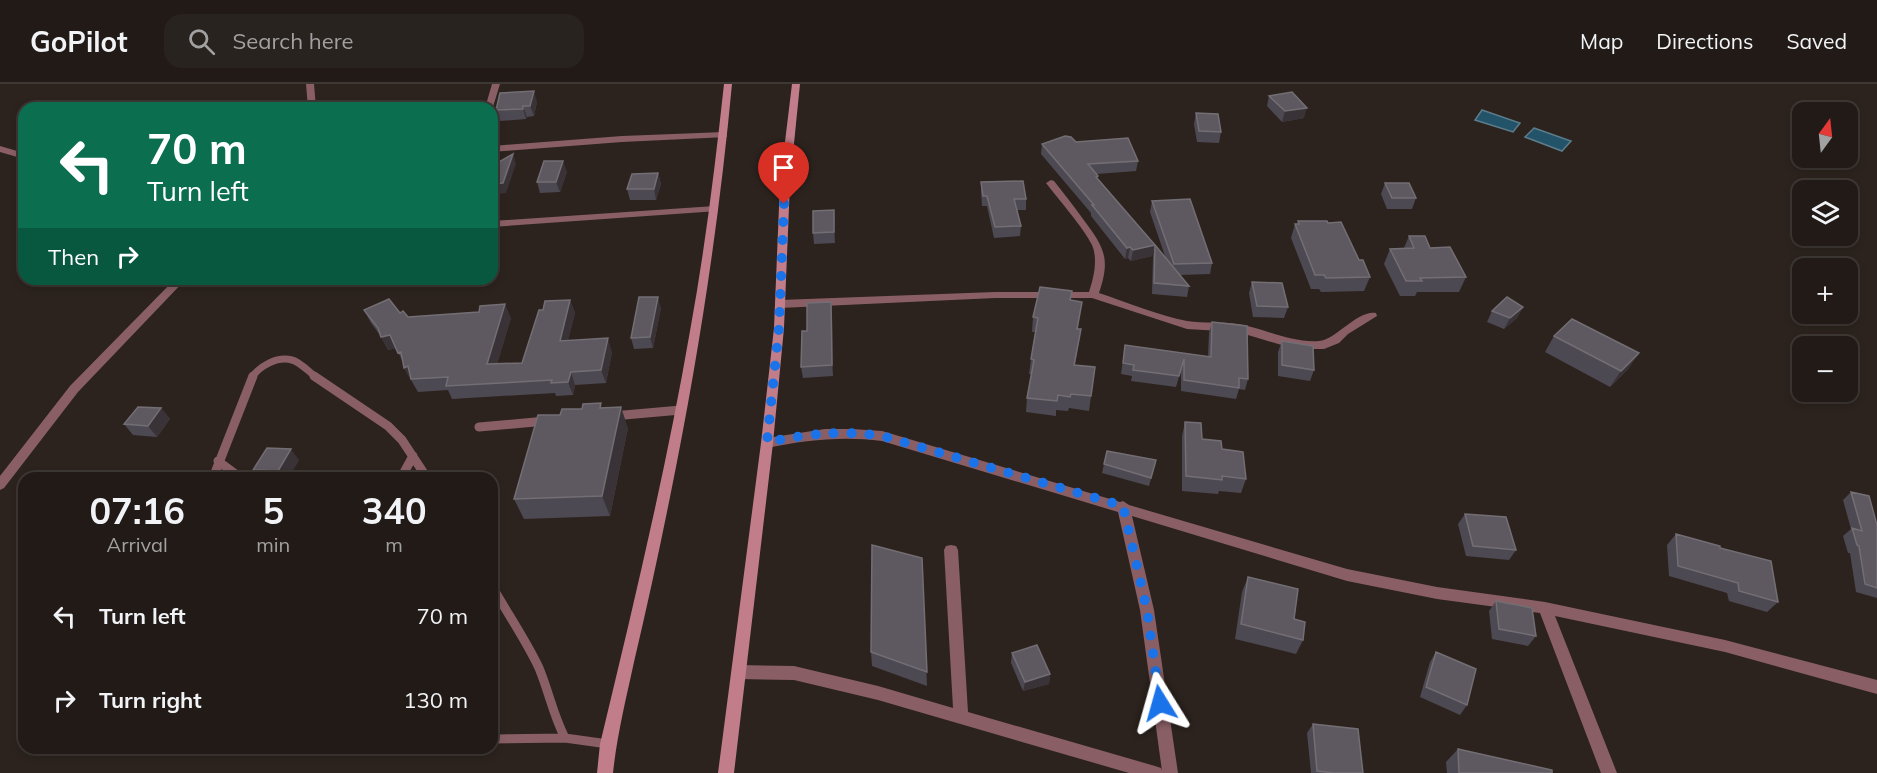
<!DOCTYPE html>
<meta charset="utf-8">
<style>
:root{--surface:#211a16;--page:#29231f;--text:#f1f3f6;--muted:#a2a1a1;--line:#3e3835}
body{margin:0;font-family:Mulish,sans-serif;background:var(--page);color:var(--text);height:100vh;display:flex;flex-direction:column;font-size:22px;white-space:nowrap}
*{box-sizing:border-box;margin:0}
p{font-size:20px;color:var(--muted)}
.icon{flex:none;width:33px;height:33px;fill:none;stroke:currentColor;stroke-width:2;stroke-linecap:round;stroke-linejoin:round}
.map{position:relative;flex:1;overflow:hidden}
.details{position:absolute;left:18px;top:388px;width:480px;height:282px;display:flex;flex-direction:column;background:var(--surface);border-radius:18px;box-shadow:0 3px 9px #0003,0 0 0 2px var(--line)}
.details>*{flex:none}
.hud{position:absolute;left:18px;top:18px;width:480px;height:183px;border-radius:18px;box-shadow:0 3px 9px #0003,0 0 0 2px var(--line);background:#0b6e4f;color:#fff;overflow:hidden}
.needle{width:39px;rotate:15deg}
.buttons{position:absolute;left:1792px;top:18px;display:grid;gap:12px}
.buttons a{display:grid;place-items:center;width:66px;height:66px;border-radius:12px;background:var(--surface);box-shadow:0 3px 9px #0003,0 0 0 2px var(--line);font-size:30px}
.pin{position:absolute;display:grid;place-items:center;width:51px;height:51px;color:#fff;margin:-62px -26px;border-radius:50% 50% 50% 0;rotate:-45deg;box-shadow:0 0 6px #0007}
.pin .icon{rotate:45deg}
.me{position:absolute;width:66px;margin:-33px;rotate:352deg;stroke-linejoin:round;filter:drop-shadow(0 0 4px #0008)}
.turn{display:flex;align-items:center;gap:21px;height:126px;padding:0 30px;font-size:27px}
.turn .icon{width:78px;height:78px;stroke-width:2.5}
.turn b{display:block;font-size:42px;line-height:51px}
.then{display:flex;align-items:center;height:57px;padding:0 30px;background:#0003;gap:12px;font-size:22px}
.eta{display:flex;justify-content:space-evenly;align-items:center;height:102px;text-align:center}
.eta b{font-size:36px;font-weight:700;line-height:42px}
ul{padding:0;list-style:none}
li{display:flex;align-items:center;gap:18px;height:84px;padding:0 30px}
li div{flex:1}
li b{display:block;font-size:22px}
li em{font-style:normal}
header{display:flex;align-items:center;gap:36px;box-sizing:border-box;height:84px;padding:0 30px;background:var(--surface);border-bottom:2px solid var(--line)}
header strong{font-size:28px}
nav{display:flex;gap:33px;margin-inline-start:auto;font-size:21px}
.search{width:420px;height:54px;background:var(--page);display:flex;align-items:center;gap:15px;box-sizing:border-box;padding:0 21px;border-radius:18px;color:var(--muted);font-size:22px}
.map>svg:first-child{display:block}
.water{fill:#225369;stroke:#5c7d8b;stroke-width:1.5}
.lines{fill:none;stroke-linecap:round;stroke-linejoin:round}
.lane-far1{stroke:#895f65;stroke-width:7}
.lane{stroke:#895f65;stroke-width:9}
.street{fill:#895f65;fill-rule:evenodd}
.secondary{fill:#c17e8a;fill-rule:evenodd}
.wall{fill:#4d4952}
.shaded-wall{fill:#393337}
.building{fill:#5e5961;stroke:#736e74;stroke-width:1.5}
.route{stroke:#1a73e8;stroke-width:10;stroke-dasharray:0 18}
</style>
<header>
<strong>GoPilot</strong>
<div class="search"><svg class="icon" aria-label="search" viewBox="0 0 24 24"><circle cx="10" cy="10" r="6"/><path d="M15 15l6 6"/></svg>Search here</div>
<nav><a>Map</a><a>Directions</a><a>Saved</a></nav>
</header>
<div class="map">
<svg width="1877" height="689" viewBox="0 0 1877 689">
<rect width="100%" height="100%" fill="#2c231e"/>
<path class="water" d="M1482,26L1520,39L1513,48L1475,36Z
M1534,44L1571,57L1562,67L1525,53Z"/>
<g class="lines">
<path class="lane-far1" d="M252,293C260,282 277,272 292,276C300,278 309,288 316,293"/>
<path class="lane" d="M314,292L388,342L402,356L427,394
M613,332L681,326
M479,343L546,337
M218,377L241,394
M213,394L253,292
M401,394L413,372
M492,502C507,529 526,556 539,584C549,608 553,631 565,654L492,655
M565,654L608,660"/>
<path class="street" d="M306,0H314L316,24H308Z
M492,0H500L492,26V24H485Z
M724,48L727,49V53L622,58L492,68V62L622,52Z
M0,62L24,69V75L0,68Z
M1051,96L1054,97C1064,110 1074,122 1083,135C1104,163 1111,174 1099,209C1126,218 1160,232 1187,237C1204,240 1222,237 1238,240C1266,245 1291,259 1319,257C1336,256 1357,226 1376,229L1377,232L1348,250L1339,259L1324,265H1311L1285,262L1238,248L1187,245L1092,214H995L780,224L775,220L780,216L995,208H1089C1094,193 1098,175 1092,161C1083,143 1059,116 1046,99Z
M715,122L718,123V127L492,143V137Z
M175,195H186L78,308L4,404L0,406V392L70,302Z
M825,345H852L882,347L1120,418L1123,417L1129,421L1347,485L1437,503L1545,518L1725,556L1877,596V610L1725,568L1555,532L1617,689H1601L1540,529L1437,515L1347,497L1132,432L1154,526L1178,689H1129L878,616L794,596L739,595L734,593L732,588L734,583L739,581L794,582L878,602L953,624L944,466L946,462L951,461L956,462L958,466L968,628L1155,682L1161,684L1162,687L1140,526L1118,428L882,357C842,352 806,356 767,364L763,362L761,359L763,356L767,354Z"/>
<path class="secondary" d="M724,0H732C719,139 698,276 670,413C659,468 647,523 634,578C626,615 617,651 613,689H597L600,660C633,523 666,386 690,247C705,165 715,83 724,0Z
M792,0H800L790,99L784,244L773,359L734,689H718L761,359L774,244L780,99Z"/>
</g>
<path class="wall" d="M1269,12L1304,34L1282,38L1267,22Z
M537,18L534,32L527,33L526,35L500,37L496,26Z
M1196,29L1221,48L1219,59L1197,58L1194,40Z
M1076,58L1138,77L1136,87L1097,90L1098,92V96L1155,161L1152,172L1131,177L1128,174L1125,175L1091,132V129L1041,70L1042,60Z
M567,88L560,108L540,109L537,98Z
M658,89L661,100L656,116H630L627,105Z
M981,98L1026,115V126H1017L1021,142L1020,152L994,154L987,122H982L981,108Z
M1385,99L1416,114L1412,125H1387L1381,110Z
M1152,117L1212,179L1210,190L1180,191L1189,202L1187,213L1152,210L1153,172L1155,161L1166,175L1150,128Z
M835,137V159L814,160L813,149Z
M1298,137L1359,176L1370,193L1364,207L1321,208L1319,205H1311L1291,154L1295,140H1298Z
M1409,152L1430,164L1466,193L1459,208H1417L1415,212H1400L1384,180L1390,165L1404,164Z
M1252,198L1288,223L1284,234L1253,233L1249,209Z
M570,216L575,229L568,256L612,268L606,299L575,301L573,311L556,312L555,309L452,315L448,306L418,308L404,284L403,278L396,264L388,266L380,251L371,239L364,226L400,229L408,233L511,234L497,280L522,279L543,226Z
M1071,217L1078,245H1081L1075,281L1095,283L1089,327L1069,324L1068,327L1056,326V332L1026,328L1027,314L1032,290H1029L1031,275L1035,248H1032L1033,233Z
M831,218L832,229L833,292L803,294L801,283L807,247Z
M1523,223L1517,234L1504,245L1487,238L1492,227Z
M661,224L653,264L634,265L631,254Z
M1212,238L1248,295L1245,306L1239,305L1236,315L1181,307V286L1176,303L1131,297L1132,292L1121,290L1125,261L1208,273L1209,249Z
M1554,252L1639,269L1628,285L1610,303L1545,268Z
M1282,257L1314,286L1310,297L1278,292V268Z
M161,324L170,335L157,353L133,351L124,340Z
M603,324L628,344L610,432L524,435L514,415L560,331Z
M1185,338L1202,355L1222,365L1246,395L1241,409L1219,407L1218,410L1182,407V352Z
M299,376L288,394H259L253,386Z
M1156,376L1149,402L1102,389L1104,380Z
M1851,408L1877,441V514L1856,508L1850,469H1848L1843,452L1851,445L1843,416Z
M1465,430L1516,466L1509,476L1466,472L1458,440Z
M1676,450L1720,464L1778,518L1767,528L1729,517L1727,509L1669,492L1667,461Z
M922,474L927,602L872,582L871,568Z
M1248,493L1294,535L1303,556L1296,570L1235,555L1242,508Z
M1496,517L1536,552L1528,562L1492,555L1489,527Z
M1436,568L1467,621L1460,631L1420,613L1430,578Z
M1012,569L1050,590L1049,600L1023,607L1011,579Z
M1313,640L1363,689H1311L1307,649Z
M1458,665L1552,689H1447L1446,678Z"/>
<path class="shaded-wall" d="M534,7L537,18L534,32L530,22Z
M523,22L527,33L526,35L523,25Z
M1307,24L1304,34L1282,38L1285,27Z
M513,70L516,80L506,109L492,111V100Z
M563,77L567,88L560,108L556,98Z
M658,89L661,100L656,116L654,105Z
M834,126L835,137V159L834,148Z
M1155,161L1152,172L1131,177L1133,166Z
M1130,163L1128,174L1125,175L1127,164Z
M658,213L661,224L653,264L650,253Z
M570,216L575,229L565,270L560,257Z
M831,218L832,229L833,292L832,281Z
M505,220L511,234L493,293L487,280Z
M1523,223L1517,234L1504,245L1510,234Z
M390,251L397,264L388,266L381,253Z
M608,254L612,268L606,299L601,286Z
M1639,269L1628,285L1610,303L1621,287Z
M408,282L412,296L411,297L404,284Z
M571,288L575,301L573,311L568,298Z
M621,323L628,344L610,432L602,412Z
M161,324L170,335L157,353L148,342Z
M291,365L299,376L288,394H283L278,387Z
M1050,590L1049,600L1023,607L1025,598Z"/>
<path class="building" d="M534,7L530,22H523V25L496,26L500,9Z
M1292,8L1307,24L1285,27L1269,12Z
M1196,29L1218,30L1221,48L1199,47Z
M1065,52L1071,53L1076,58L1128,54L1138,77L1088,80L1098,92L1096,93L1155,161L1133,166L1130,163L1127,164L1092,121H1094L1042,60Z
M513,70L503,99L492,100V82Z
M544,77H563L556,98H537Z
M658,89L654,105H627L632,90Z
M1023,97L1026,115H1014L1021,142L995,143L987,112H983L981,98Z
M1385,99H1409L1416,114H1392Z
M1190,115L1212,179L1174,180L1152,117Z
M834,126V148L813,149V127Z
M1298,137H1327L1328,139L1341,138L1359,176H1363L1370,193L1326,194L1324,191H1315L1295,140H1299Z
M1409,152H1425L1430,164L1450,163L1466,193L1420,194L1422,197H1406L1390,165L1414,164Z
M1155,161L1189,202L1154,199Z
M1252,198L1282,199L1288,223L1257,222Z
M1040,203L1072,207L1070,216L1082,218L1077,245H1081L1074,281L1095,283L1091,312L1071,310L1070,313L1058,311L1057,317L1027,314L1034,276L1031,275L1038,234L1033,233Z
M639,213H658L650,253L631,254Z
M1507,213L1523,223L1510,234L1492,227Z
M389,215L400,229L403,227L408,233L479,228L480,222L505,220L487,280L522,279L539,226H543L545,217L570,216L560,257L608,254L601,286L571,288L568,298L551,299L552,296L446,302L448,293L411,295L408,282L404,284L401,268L398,269L390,251L381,253L378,244L364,226Z
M831,218L832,281L801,283L802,247H807V219Z
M1572,235L1639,269L1621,287L1554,252Z
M1212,238L1247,242L1248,295L1239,294V304L1184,296V275L1179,292L1133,286L1134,281L1123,279L1125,261L1211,273Z
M1282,257L1313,262L1314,286L1282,281Z
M601,319L600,324L621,323L602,412L514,415L538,331H560L562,325H582L583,320Z
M138,323L161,324L148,342L124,340Z
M1185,338L1201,339L1202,355L1221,357L1222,365L1243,368L1246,395L1222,392V396L1186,392Z
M267,364L291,365L278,387L253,386Z
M1107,367L1156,376L1151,394L1104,380Z
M1851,408L1869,412L1877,441V504L1865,500L1859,462L1857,461L1852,444L1862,447Z
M1465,430L1506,433L1516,466L1473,462Z
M1676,450L1720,462V464L1771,477L1778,518L1739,507L1738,499L1678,482Z
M872,461L922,474L927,588L871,568Z
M1248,493L1298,505L1294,535L1305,538L1303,556L1241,540Z
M1496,517L1532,524L1536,552L1499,545Z
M1037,561L1050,590L1025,598L1012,569Z
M1436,568L1476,585L1467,621L1426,603Z
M1313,640L1358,645L1363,689H1333L1317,687Z
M1458,665L1552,686V689H1459Z"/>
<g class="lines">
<path class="route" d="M784,120L779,244L767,358C812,350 836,346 882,352L1123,422L1147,526L1160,619"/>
</g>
</svg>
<div class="buttons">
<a><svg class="needle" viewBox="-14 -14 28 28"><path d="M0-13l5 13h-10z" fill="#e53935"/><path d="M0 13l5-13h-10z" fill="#a2a1a1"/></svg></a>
<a><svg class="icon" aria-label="layers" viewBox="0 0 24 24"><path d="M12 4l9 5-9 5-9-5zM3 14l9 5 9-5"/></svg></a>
<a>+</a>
<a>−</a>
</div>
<div class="pin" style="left:784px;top:120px;background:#d93025"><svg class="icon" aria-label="arrive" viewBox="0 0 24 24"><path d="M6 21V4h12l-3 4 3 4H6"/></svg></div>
<svg class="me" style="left:1160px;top:619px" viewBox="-20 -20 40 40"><path d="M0-17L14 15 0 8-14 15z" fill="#1a73e8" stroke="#fff" stroke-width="4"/></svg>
<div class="hud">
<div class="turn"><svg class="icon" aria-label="left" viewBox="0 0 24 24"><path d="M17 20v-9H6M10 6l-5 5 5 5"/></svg><div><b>70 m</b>Turn left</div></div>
<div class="then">Then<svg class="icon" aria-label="right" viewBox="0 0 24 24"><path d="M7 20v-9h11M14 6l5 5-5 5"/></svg></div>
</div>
<section class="details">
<div class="eta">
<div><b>07:16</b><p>Arrival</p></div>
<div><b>5</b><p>min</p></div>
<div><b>340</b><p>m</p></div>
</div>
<ul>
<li><svg class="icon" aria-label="left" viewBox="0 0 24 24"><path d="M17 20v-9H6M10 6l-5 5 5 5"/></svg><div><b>Turn left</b></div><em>70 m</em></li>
<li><svg class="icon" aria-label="right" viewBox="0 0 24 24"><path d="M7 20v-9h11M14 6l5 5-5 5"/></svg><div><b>Turn right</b></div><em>130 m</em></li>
</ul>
</section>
</div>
